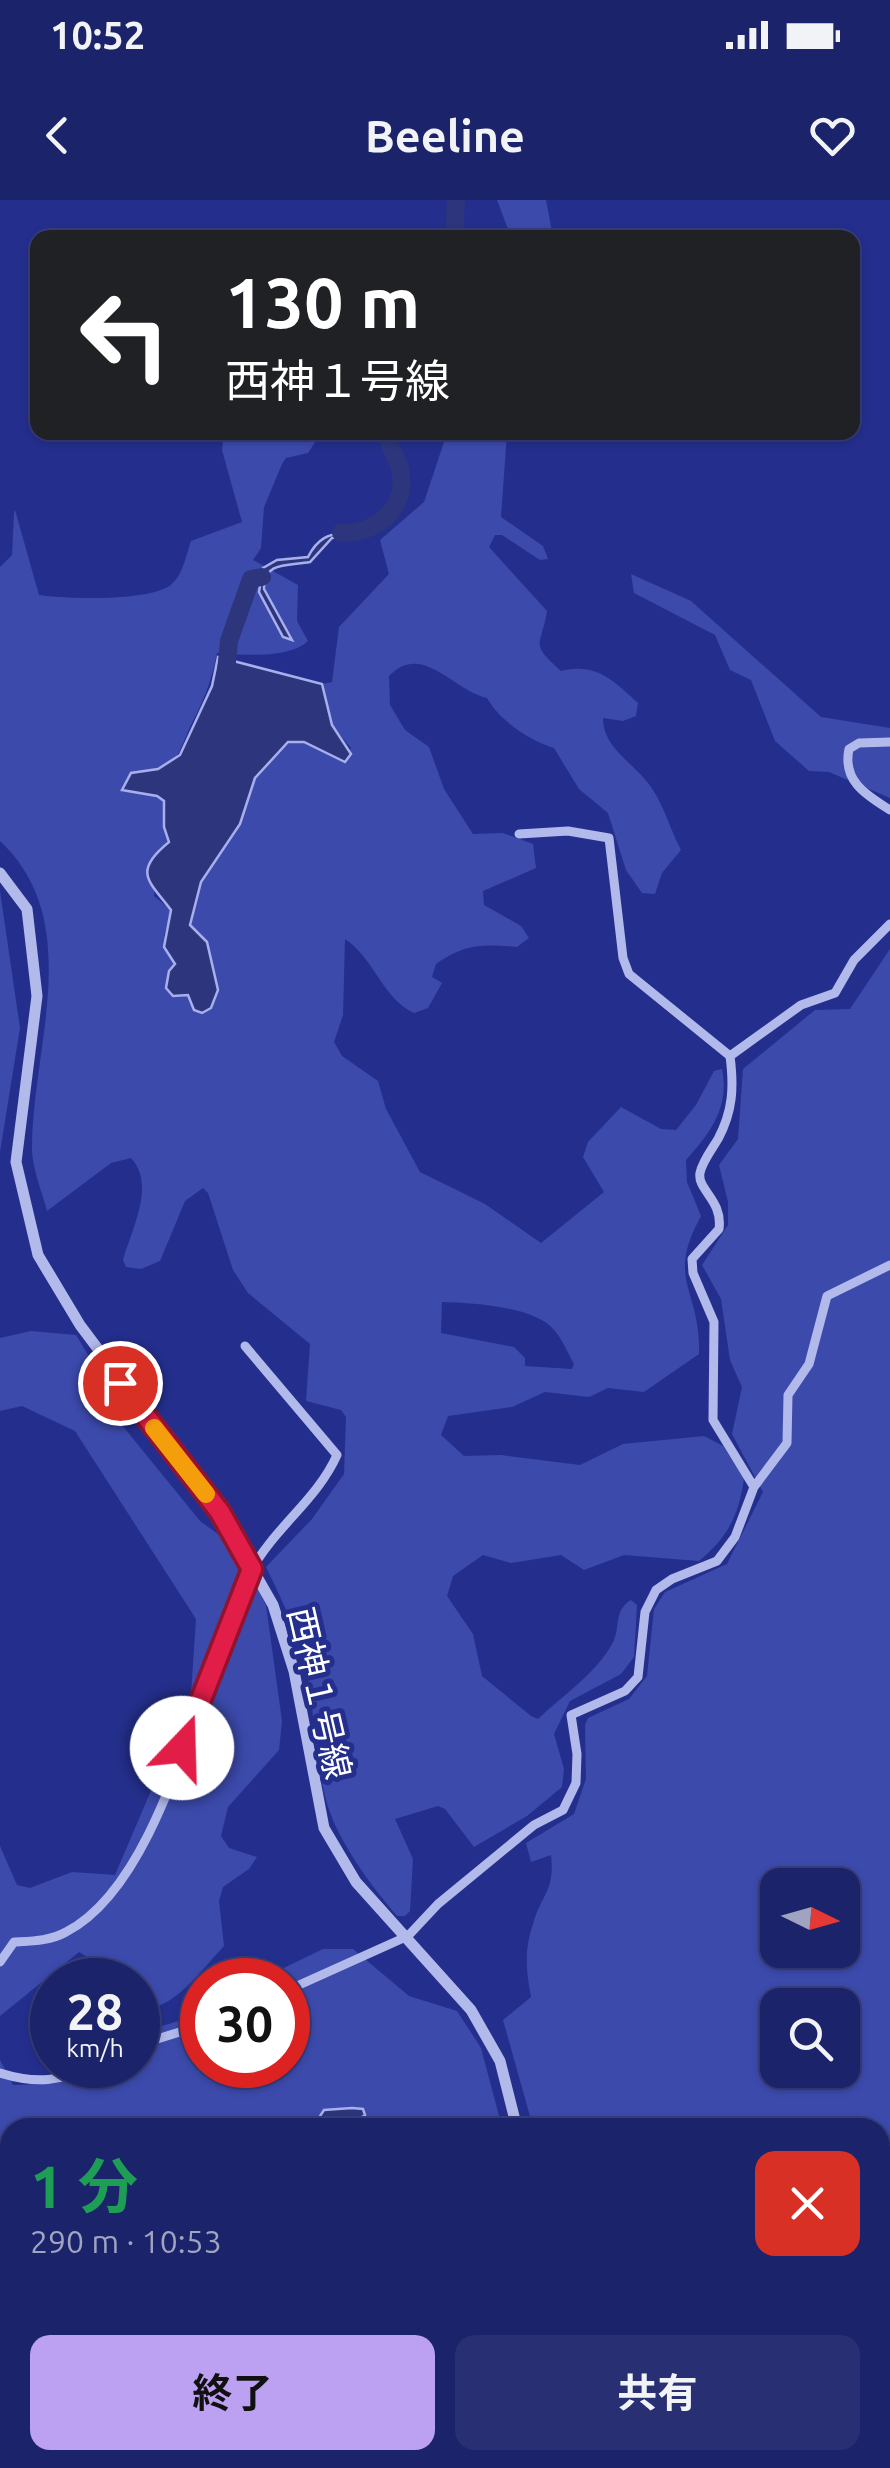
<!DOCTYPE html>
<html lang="ja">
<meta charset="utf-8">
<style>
:root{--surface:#1b236a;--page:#282f72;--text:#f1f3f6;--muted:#a0a4c1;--line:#39407e;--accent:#bca0f2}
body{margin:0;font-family:Ubuntu,"Noto Sans JP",sans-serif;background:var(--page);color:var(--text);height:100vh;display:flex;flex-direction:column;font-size:38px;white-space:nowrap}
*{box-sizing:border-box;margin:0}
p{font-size:32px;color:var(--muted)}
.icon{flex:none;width:55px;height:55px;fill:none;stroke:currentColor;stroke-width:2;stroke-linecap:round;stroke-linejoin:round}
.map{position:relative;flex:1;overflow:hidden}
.drawer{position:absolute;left:0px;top:1918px;width:890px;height:352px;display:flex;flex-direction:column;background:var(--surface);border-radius:30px 30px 0 0;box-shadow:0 2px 8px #0004,0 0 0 2px var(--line)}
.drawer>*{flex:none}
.hud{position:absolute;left:30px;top:30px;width:830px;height:210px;border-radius:20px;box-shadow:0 2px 8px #0004,0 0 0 2px var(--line);background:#202124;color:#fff;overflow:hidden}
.needle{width:65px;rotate:95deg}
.buttons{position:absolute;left:760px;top:1668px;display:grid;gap:20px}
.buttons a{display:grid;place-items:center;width:100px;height:100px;border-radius:20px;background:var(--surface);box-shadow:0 2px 8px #0004,0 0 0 2px var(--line);font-size:50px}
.speed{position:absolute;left:30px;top:1758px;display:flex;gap:20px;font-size:50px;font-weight:700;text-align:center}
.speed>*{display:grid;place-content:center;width:130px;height:130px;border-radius:50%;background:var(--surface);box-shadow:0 2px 8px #0004,0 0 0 2px var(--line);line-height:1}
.speed small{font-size:25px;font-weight:400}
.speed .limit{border:15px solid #d22;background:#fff;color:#111}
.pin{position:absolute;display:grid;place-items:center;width:85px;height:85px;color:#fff;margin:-42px;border:5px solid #fff;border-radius:50%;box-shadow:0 2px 10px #0007}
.me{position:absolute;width:110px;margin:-55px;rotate:21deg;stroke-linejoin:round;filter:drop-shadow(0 0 8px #0008)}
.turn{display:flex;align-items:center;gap:35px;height:210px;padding:0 30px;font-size:45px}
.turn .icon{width:130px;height:130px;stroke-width:2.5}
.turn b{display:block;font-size:70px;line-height:85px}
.round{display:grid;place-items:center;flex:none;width:105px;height:105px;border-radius:20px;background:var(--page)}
.headline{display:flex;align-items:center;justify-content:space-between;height:170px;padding:0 30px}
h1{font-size:60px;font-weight:700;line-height:75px;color:#1e9e55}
.primary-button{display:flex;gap:20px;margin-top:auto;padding:20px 30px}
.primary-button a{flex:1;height:115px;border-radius:20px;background:var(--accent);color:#111;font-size:40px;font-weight:700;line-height:115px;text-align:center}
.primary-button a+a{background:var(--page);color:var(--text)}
.status{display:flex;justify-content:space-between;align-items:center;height:70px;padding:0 50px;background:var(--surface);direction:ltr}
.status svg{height:28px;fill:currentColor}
header{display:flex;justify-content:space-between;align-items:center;height:130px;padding:0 30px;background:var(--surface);font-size:45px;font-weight:700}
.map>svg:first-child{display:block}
.green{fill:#3c4aac;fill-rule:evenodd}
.water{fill:#2d357c;stroke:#a7b0ec;stroke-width:2.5}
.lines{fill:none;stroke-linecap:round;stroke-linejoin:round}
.river{stroke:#2d357c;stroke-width:18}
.minor{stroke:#b2baeb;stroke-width:9}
.tertiary{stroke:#b2baeb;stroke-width:11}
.route-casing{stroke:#92132f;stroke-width:25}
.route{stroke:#e11d48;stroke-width:18}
.slow{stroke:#f59e0b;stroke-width:18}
.labels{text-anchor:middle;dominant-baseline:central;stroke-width:10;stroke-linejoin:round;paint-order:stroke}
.street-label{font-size:35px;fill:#fff;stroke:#242f8d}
</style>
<div class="status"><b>10:52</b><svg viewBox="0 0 49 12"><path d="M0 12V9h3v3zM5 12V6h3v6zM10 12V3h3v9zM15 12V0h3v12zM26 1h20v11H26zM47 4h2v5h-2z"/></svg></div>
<header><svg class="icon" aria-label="back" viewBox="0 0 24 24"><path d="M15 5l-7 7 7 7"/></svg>Beeline<svg class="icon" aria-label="heart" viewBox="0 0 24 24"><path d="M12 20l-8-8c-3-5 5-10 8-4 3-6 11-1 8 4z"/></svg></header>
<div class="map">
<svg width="890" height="2268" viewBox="0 0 890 2268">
<rect width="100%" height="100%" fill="#242f8d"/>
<path class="green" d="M497,0H546L553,37H511Z
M237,233H321L308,253L286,258L282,264L264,307L261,348L253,360L298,385L297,421L308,441C289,459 242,455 217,453C212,477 206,496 194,519C176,553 183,571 134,571L124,591L147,593L164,601V627L170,639L157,651L154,696L171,710L164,736L175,760L176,797L188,795L194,810L213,805L209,747L190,725L201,682L240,624L255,578L288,542H303L345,562L351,548L332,525L322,484L332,482L339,427L389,374L380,340L424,302L447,233H507L501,317L543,346L548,359L540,360L502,335H495L489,347L547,411C541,448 529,442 561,471C596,462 614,481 638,503L636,516L623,521L603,518C603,550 638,565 653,590C665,609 671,631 681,650L662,673L655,694L642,693L626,670L608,613L579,589L554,548C529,540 500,521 487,498C454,491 422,441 389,476L390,505L405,530L429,547L444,589L473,634L503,633L533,644L536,668L483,691L484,705L521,726L529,738L517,747C482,744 465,744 436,764L432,777L442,783L428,808L414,813C383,799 374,758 345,739L343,815L334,842L342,856L378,881L386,909L420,972L485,1004L541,1043L604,992L583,957L588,942L621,907L661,929L676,930L696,905L714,871L722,869C730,907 710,933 686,960L687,982L701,1016C665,1081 701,1088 699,1154L644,1192L608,1188L589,1197L545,1192L512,1207L448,1216L441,1235L464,1256L501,1255L580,1265L623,1244L704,1236L723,1246L744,1278C739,1315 728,1337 699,1361L624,1355L584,1370L561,1355L511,1363L483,1355L453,1376L447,1396L473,1434L482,1476L531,1516L538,1519C562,1496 598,1472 613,1442C621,1427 613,1411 631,1400L637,1405L634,1457L621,1474L570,1501L554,1534L564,1569L562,1587L527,1616L474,1647L445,1609L438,1606L395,1619L413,1659L410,1711L405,1716H397C374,1689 352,1660 336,1627C313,1577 317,1520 306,1468C297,1431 282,1400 266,1367L312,1319L344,1274L346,1217L341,1210L306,1201L310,1144L248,1093L233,1070L208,993L203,988L185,1001L160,1061L141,1069L126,1067L123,1060C132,1028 156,985 131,958L111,963L47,1011C42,992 33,970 32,951C31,848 87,723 0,641V367L12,355L14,313L15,310L39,395C67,399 151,402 172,384C183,374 186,355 191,341L242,322L222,250L223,241ZM442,1102C471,1103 535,1106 554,1130C562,1139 568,1153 574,1164L572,1169L525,1166V1158L514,1147L441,1133Z
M631,374L691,401L821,517L890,528V598L829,572L809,571L775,541L751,480L730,470L715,435L634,393Z
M0,691L20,828L0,952Z
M890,749V1950L880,1965V1928L533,1927L503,1820L531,1797C526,1771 524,1750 533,1724C542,1693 555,1691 551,1655L531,1662L526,1643L574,1614L586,1579L585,1525L588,1518L629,1499L647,1476L654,1409L665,1392L727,1364L763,1292L732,1234L742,1187L730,1160L721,1099L702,1065L728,1025V1002L719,965L738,939L743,869L815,810L850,809ZM778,1685H842V1750H778ZM778,1805H842V1870H778Z
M31,1131L76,1135L96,1168L113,1214L200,1321L236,1347L266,1405L282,1521L279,1550L228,1607L221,1636L229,1648L257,1657L249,1669L223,1687L219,1701L224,1746C201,1770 174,1811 138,1810V1780H105L92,1760L79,1752L0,1816V1646L17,1685L30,1688L72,1672L115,1675L170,1546L176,1518L191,1494L196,1419L75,1231L22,1206L0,1211V1138Z
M323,1749H353L409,1796L457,1811L481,1848L502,1927L10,1928V2185L0,2186V1860L13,1885C57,1886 94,1865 138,1865V1833L202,1814V1865H288V1780H259Z
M40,2260H444L445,2268H37Z"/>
<path class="water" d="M364,327L365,334L332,338L310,362C289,366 263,361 264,389L292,440L283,437L259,392L263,368L277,360L308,357C322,329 338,336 364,327Z
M218,457L322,484L332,525L351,554L345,562L304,542H288L255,578L240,624L201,682L190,725L207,742L218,790L211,808L202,813L194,810L188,795L173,796L166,788L169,771L175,764L164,747L171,710C149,681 132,672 169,642L164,627V601L157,596L122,590L131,573L158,569L180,555L212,486Z
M352,1908L363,1909L365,1915L345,1927H313L324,1910Z"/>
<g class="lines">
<path class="river" d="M454,38L456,0
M341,333C376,334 409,308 400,269C397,256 388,246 386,232
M225,482L229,441L251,379L262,377"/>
<path class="minor" d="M890,542L859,543L849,549C842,582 868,596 890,610
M519,634L568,631L609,638L623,758L629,774L730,856C734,887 733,911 718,939C712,949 702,962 700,973C697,990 723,1000 719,1029L692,1059L693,1073L714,1122L713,1220L754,1287
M730,856L801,805L835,793L854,760L890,724
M0,1762L14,1742C32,1741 50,1741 66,1732C166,1680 200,1468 251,1371C274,1328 317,1300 337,1255L245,1146
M288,1790L408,1736L438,1704L534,1625L563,1610L576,1583L577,1554L571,1515L625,1491L638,1477L645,1412L656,1390L672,1379L717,1361L735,1337L754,1287L787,1243L788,1195L809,1164L827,1096L890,1065
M138,1845L202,1825
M0,1873C36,1884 60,1882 94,1865
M880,2010L890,2005
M880,2076L890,2071
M890,2223L884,2226L890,2238
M669,2260L672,2268
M816,2260L819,2268
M791,2268L808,2260"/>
<path class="tertiary" d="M0,673L27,709L37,796L16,962L38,1055L80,1125L220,1312L273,1405L294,1471L324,1628L356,1682L471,1810L500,1861L517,1928
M880,2148L890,2143
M458,2260L459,2268
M625,2268L642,2260"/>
</g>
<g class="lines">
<defs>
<path id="route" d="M120,1183L220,1312L252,1369L182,1548"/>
</defs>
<use href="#route" class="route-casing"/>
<use href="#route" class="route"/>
<path class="slow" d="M154,1228L206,1294"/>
</g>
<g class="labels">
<g class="street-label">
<text transform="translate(320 1493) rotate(77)">西神１号線</text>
</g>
</g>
</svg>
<div class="buttons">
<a><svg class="needle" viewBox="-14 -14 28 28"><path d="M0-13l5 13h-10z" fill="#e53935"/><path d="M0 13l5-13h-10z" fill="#a0a4c1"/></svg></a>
<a><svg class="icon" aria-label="search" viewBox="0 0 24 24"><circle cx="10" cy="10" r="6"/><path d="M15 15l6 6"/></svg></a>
</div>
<div class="speed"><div>28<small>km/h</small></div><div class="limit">30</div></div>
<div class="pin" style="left:120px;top:1183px;background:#d93025"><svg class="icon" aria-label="arrive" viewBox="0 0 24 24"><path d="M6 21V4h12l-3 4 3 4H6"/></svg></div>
<svg class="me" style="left:182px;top:1548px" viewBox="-20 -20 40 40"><circle r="19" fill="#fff"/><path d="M0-13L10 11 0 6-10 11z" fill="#e11d48"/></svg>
<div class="hud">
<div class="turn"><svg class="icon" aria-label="left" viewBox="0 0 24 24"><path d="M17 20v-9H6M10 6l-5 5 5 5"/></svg><div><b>130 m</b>西神１号線</div></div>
</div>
<section class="drawer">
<div class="headline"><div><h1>1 分</h1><p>290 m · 10:53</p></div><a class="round" style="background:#d93025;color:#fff"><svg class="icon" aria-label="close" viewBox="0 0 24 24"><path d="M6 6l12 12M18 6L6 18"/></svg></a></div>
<div class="primary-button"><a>終了</a><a>共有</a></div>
</section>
</div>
